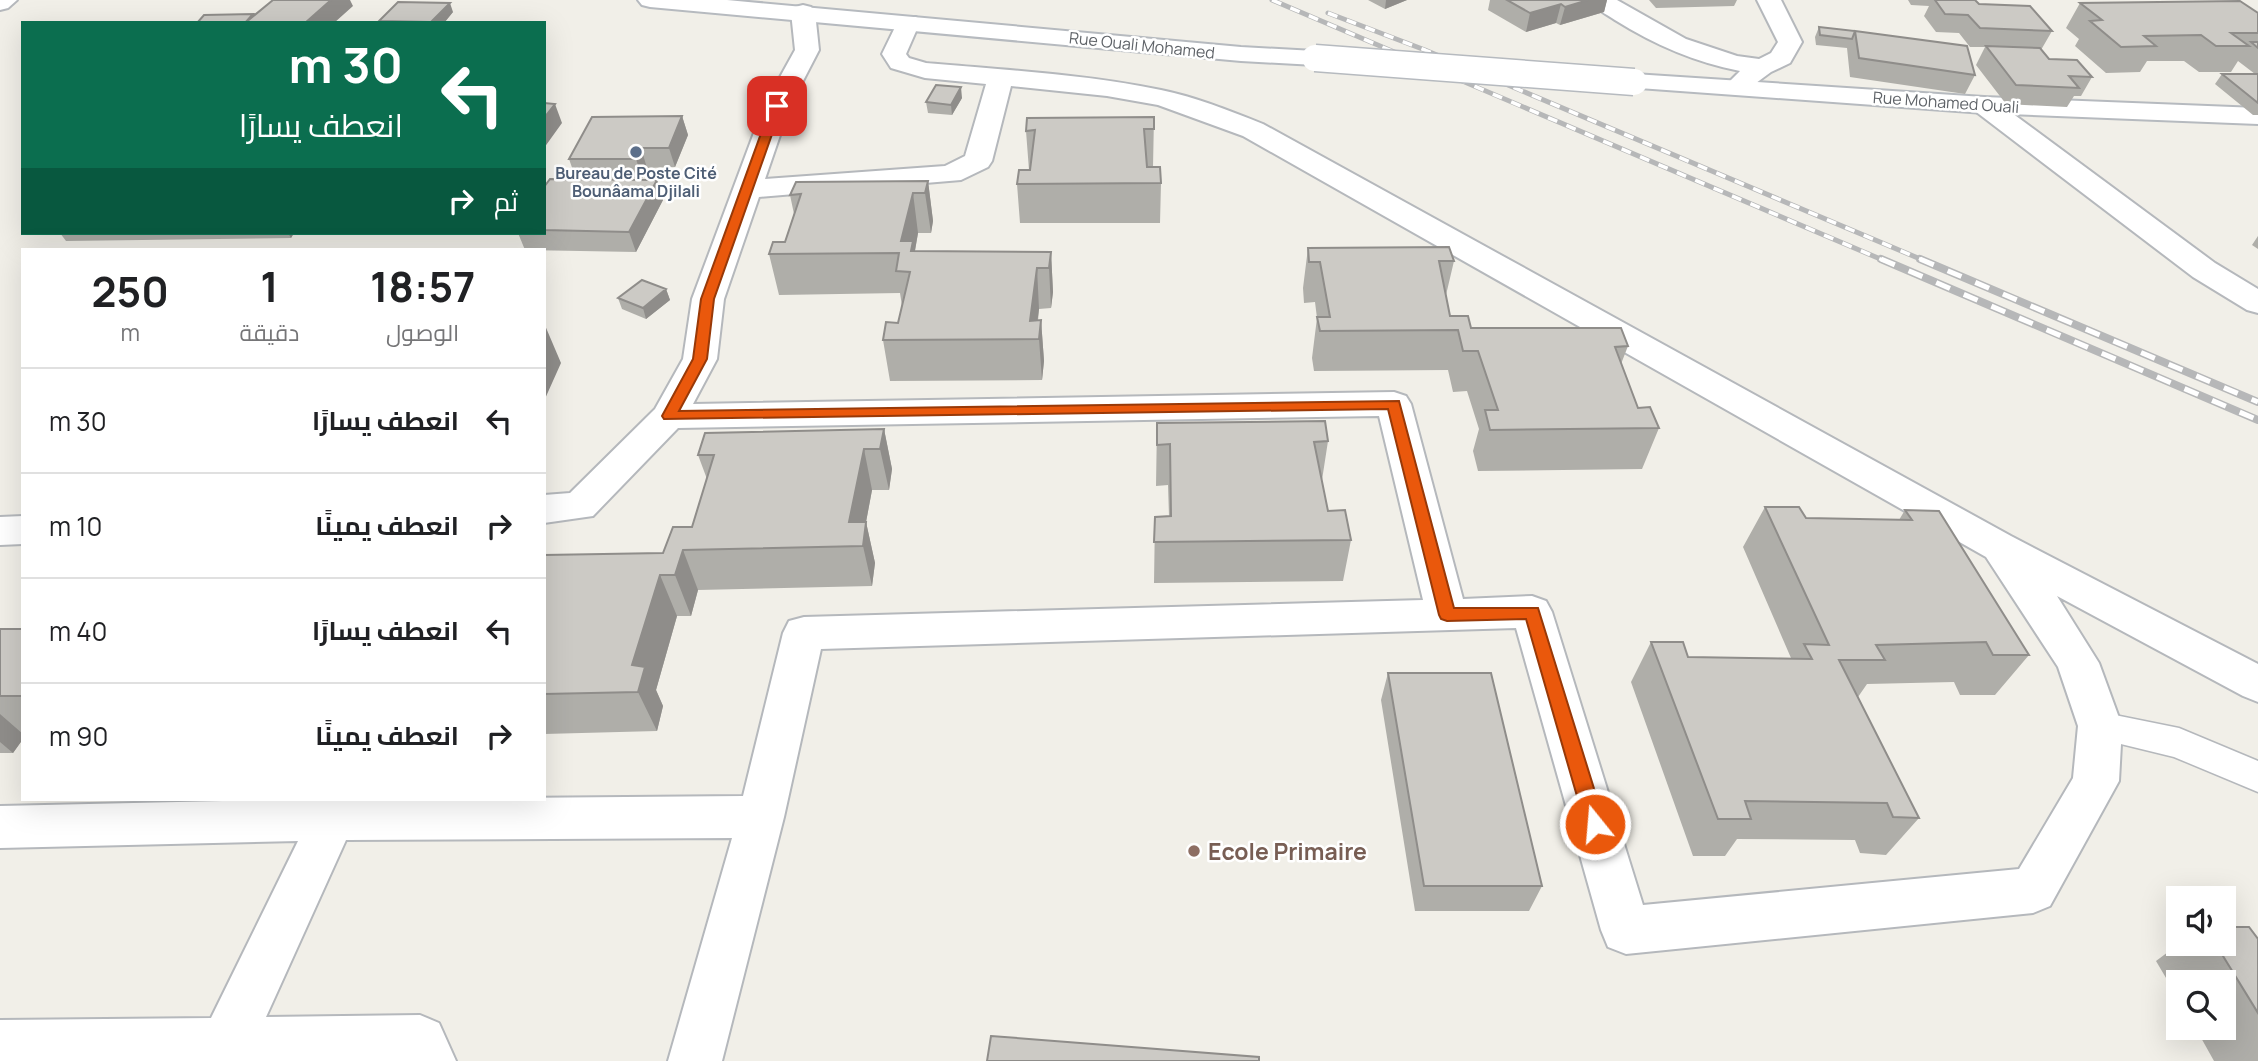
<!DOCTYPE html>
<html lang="ar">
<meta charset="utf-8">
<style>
:root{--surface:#fff;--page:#f6f6f6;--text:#202124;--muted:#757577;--line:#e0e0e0}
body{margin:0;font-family:Manrope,Cairo,sans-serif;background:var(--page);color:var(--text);direction:rtl;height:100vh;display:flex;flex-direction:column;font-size:26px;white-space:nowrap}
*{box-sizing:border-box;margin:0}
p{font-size:23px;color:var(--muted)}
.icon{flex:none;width:38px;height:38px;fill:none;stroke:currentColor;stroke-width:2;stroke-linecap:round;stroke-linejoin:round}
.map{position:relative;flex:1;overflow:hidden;direction:ltr}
.side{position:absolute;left:21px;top:248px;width:525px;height:553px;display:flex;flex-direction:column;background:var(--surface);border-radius:0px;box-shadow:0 7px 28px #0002;direction:rtl}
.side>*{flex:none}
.top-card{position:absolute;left:21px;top:21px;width:525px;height:214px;border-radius:0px;box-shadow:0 7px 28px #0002;direction:rtl;background:#0b6e4f;color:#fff;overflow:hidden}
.fabs{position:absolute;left:2166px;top:886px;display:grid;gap:14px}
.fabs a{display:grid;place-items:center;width:70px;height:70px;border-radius:0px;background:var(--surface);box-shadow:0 7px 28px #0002;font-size:35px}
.pin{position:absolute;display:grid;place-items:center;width:60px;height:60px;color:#fff;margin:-30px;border-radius:14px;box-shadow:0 4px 10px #0006}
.me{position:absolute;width:77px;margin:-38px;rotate:343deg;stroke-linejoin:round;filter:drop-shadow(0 0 5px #0008)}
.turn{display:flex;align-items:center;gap:24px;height:147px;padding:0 28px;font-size:32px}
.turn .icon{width:91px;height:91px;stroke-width:2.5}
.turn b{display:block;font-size:49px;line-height:60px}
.then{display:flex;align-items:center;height:66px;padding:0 28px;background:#0003;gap:14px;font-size:26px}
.eta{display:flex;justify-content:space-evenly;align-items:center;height:119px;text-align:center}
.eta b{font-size:42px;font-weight:700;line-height:49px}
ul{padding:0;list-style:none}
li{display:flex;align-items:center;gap:21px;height:105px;padding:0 28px;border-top:2px solid var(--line)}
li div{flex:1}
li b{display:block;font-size:26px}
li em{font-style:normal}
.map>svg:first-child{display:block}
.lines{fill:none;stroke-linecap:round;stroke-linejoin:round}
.lane-casing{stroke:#b5b8bc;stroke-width:3}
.street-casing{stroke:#b5b8bc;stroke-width:4}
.secondary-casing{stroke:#b6babf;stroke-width:4}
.lane{fill:#fff;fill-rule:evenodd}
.street{fill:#fff;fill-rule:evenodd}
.secondary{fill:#fff;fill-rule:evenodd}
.rail-far1-casing{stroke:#b6b7b8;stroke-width:5}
.rail-casing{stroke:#b6b7b8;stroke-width:8}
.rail-far1{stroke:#fff;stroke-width:3.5;stroke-dasharray:10;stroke-linecap:butt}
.rail{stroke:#fff;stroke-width:5;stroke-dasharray:15;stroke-linecap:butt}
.secondary-bridge-casing{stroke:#b6babf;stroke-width:29;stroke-linecap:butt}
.secondary-bridge{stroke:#fff;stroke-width:26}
.wall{fill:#afaea9}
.shaded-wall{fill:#8f8d8a}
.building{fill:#cccac5;stroke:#8f8d8a;stroke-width:2}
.route{fill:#ea580c;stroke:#983908;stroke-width:2}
.service-dot{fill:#5c6f8a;stroke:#fff;stroke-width:2.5}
.education-dot{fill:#8d6e63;stroke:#fff;stroke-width:2.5}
.labels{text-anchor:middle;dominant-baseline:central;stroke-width:5;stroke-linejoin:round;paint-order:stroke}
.far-street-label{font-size:16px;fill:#5f6368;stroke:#fff}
.far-service-label{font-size:16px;font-weight:bold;fill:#4e5e75;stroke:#fff}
.near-education-label{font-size:23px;font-weight:bold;fill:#785e54;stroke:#fff;text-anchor:start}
</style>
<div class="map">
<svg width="2258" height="1061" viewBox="0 0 2258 1061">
<rect width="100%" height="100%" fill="#f1efe8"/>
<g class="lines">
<defs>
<path id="lane" d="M2100,712L2179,728L2258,761V792L2174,757L2088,736L2083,726L2088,716Z"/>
<path id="street" d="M0,0H17L8,8L0,10Z
M1589,0H1617L1686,39L1737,56L1759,59L1771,53L1778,42L1757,0H1781L1802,42L1790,63L1771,72L1752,86L1743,89L1734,86L1730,81L1740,71C1694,62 1655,45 1615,20C1606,14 1595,9 1589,0Z
M803,5L811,7L815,12L819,50L790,106L765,179L945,166L965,156L986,84L925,78L891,68L882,54L900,17H916L920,22L906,54L909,58L926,63C1004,70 1084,74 1161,90C1196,97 1230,111 1263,124L2011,536L2258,664V702L2243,696L2057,596L2099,663L2122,726L2119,781L2050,906L2033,913L1626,954L1608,947L1601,930L1516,628L821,649L784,817L722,1061H668L732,838L346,840L266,1017L420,1015L439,1023L456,1061H0V1020L211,1018L298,841L0,848V806L265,800L743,796L783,633L789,621L804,617L1423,600L1379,416L678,428L593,516L544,523V495L570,493L655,409L683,359L692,299L764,106L795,50L791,12L795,7ZM1011,86L1107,96L1158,105L1243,136L1986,557L2058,667L2078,726L2073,778L2019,869L1643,905L1552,612L1546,601L1532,596L1463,599L1411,404L1406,396L1394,392L693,404L717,359L724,299L759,197L961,180L988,167L992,161Z
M1984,97L1993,99L2215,263L2258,289V313L2247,310L2193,277L1975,111L1971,105L1975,99Z
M23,516V544L0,545V517Z"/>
<path id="secondary" d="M638,0H727L1241,47L1315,51L1324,53L1327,58L1324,63L1315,65L1241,61L650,7L642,5Z
M1634,74L1984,97L2258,108V124L1984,113L1625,87L1621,82L1625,77Z"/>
</defs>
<use href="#lane" class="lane-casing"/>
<use href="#street" class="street-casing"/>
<use href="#secondary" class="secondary-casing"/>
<use href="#lane" class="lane"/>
<use href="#street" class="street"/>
<use href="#secondary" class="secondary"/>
<defs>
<path id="rail-far1" d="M1272,0L1885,261
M1328,13L1425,50L1925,261"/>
<path id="rail" d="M1881,259L2258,420
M1920,259L2258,402"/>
</defs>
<use href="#rail-far1" class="rail-far1-casing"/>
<use href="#rail" class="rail-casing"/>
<use href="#rail-far1" class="rail-far1"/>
<use href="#rail" class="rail"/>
<defs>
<path id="secondary-bridge" d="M1315,58L1634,82"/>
</defs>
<use href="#secondary-bridge" class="secondary-bridge-casing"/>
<use href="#secondary-bridge" class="secondary-bridge"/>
</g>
<path class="wall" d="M1368,0H1407L1385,9Z
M1490,0H1607L1604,12L1560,25L1556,23L1526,32L1488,10Z
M1649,0H1737L1734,6L1656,8Z
M1908,0H1975L1979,4L2052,31L2041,50L2049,59L2092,77L2081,96H2074L2067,107L2006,104L1976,65L1985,47H1970L1959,33L1936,32L1924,16L1929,6L1911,5Z
M2080,3L2258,13V115H2253L2215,84L2222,74H2255L2238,61L2231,72H2199L2184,61H2147L2140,72L2106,73L2075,46L2079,39L2066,28Z
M453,12L444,23H380L379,21Z
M1819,27L1886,35L1975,75L1965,94L1850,77L1847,48L1816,45L1815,37Z
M962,98L952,115L928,113L926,102Z
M682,116L688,135L675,167L647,168L642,178L578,179L657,180L663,200L636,252L525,250L518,233H544V187L576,179L569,159Z
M1154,117L1153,167L1161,183L1160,223H1020L1017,184L1029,170L1026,131Z
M928,181L933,221L931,233H918L915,251L1051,252L1053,292L1051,308L1039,309L1038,321L1041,320L1044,361L1042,380L890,381L883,340L898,323L902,306L900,293L779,295L769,254L785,242L794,214L790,195Z
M60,233H294L291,238L66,241Z
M2258,236V249L2252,245Z
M1308,248L1454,261L1446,295L1450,316L1471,328L1628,346L1621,364L1638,408L1659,428L1642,469L1478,471L1473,451L1479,429L1467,391L1453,392L1448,370L1314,371L1312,358L1317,318L1315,302L1304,303L1303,288Z
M666,289L670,300L646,319L622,309L618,298Z
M1157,423L1328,441L1322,480L1328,511L1351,540L1343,581L1154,583L1155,517L1169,516L1168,485L1156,486Z
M884,429L892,469L889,490H872L866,522L875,563L872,586L698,590L691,616H677L656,690L663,706L657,731L544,734V555L663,553L692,527L707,479L698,455Z
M1765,507L1806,518L1899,520L1905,510L2029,655L1995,695H1960L1954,682L1867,684L1858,697L1919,818L1886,855L1860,853L1855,840L1737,839L1725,856H1693L1631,682L1651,642L1688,657L1791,658L1743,547Z
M0,629H23V739L13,753H0Z
M1388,673L1542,886L1529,911H1415L1381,700Z
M2258,939V1061H2214L2195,1027H2224V982H2179V1000L2156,961L2180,943H2224Z"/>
<path class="shaded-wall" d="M331,0H350L353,6L334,23H305Z
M1386,0H1407L1385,9Z
M1588,0H1607L1604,12L1560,25L1565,7Z
M450,3L453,12L444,23H431Z
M1561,4L1556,23L1526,32L1530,13Z
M961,87L962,98L952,115L951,105Z
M555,104L562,123L544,148V118Z
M682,116L688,135L675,167L669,148Z
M641,148L647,168L642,178L636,159Z
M657,180L663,200L636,252L629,232Z
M928,181L933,221L931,233L925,193Z
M913,193L918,233L915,250L919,281L901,241Z
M288,233H294L291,238Z
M1051,252L1053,292L1051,308L1049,268Z
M1037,268L1039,309L1035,339L1030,321Z
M666,289L670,300L646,319L643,308Z
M1041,320L1044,361L1042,380L1039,339Z
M544,323L561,363L544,401Z
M884,429L892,469L889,490L880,449Z
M864,449L872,490L866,522L875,563L872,586L863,546L849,522Z
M683,550L698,590L691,616L675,575Z
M660,575L677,616L656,690L663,706L657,731L638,692L632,665Z
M0,714L23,734V739L13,753L0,742Z"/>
<path class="building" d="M273,0H331L305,23H245Z
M1507,0H1588L1565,7L1561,4L1530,13Z
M1935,0H1975L1979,4L2030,6L2052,31L1980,28L1968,15L1945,14Z
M2240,1L2258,13V33H2231L2249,46H2216L2201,35L2144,36L2156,46L2121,47L2090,21L2102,20L2080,3Z
M398,2L450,3L431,22L379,21Z
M253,14L245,23H197L204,15Z
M1819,27L1855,31L1852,39L1820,35Z
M1855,31L1967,46L1975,75L1859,58Z
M2251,42H2258V48Z
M1986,46L2040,48L2049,59L2077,60L2092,77L2069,76L2079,88L2016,85Z
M2222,74H2258V103Z
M936,85L961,87L951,105L926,102Z
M544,103L555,104L544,118Z
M682,116L669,148H641L636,159H569L592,117Z
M1154,117V129H1144L1147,167H1160L1161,183L1017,184L1019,170H1030L1035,130L1026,131L1027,118Z
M550,179L657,180L629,232L544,230V187Z
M928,181L925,193H913L901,241H913L911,251L1051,252L1049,268H1037L1030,321L1041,320L1039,339L883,340L886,322L898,323L910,272L896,271L899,253L769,254L773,242H785L801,194L790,195L796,182Z
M1449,247L1454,261H1439L1450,316H1468L1471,328H1621L1628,346L1615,347L1638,408L1650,407L1659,428L1490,430L1485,410H1498L1478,351H1463L1458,330L1320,331L1317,317H1330L1320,262H1309L1308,248Z
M642,280L666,289L643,308L618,298Z
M1325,421L1328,441L1314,442L1328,511L1345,510L1351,540L1154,542L1155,517L1171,516L1170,444L1157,445V423Z
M884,429L880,449H864L849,522H866L863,546L683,550L675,575H660L632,665L645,667L638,692L544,694V555L663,553L673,527H692L714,455H698L705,433Z
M1765,507H1799L1806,518L1912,520L1905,510L1939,511L2029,655H1993L1986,642L1876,645L1885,660H1839L1919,818L1893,817L1887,803L1745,801L1751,819H1718L1651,642H1683L1688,657L1812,659L1804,644L1829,645Z
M0,629H23V696H0Z
M1388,673H1491L1542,886H1424Z
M2224,927H2249L2258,939V1013L2215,943H2224Z
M991,1036L1259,1057V1061H987Z"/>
<path class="route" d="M777,103L782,106L714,299L707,359L679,411L1399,401L1454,608H1538L1605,824L1602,830L1595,833L1588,830L1585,824L1526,619L1447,621L1441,619L1439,615L1388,409L664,419L662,416L693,359L701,299L771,106Z"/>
<circle class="service-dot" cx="636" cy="152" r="7"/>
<circle class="education-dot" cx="1194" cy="851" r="7"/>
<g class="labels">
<g class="far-street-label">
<text transform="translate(1142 45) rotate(6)">Rue Ouali Mohamed</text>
<text transform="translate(1946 102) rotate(4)">Rue Mohamed Ouali</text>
</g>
<g class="far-service-label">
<text x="636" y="173">Bureau de Poste Cité<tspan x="636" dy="18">Bounâama Djilali</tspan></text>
</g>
<g class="near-education-label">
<text x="1208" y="851">Ecole Primaire</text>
</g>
</g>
</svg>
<div class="fabs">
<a><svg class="icon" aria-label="sound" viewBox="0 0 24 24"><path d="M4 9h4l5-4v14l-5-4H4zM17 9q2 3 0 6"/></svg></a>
<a><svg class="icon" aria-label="search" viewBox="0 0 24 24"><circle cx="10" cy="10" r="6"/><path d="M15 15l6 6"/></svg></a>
</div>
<div class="pin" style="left:777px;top:106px;background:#d93025"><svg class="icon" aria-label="arrive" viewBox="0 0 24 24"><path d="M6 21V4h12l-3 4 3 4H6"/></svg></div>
<svg class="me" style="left:1595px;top:824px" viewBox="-20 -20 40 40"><circle r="17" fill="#ea580c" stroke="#fff" stroke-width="3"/><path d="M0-11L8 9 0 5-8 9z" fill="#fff"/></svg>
<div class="top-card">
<div class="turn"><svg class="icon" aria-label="left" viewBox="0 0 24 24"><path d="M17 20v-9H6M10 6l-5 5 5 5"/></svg><div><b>30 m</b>انعطف يسارًا</div></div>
<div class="then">ثم<svg class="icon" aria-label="right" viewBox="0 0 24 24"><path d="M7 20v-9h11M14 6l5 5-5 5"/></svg></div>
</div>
<section class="side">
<div class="eta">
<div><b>18:57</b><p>الوصول</p></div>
<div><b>1</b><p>دقيقة</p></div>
<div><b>250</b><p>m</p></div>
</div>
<ul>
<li><svg class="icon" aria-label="left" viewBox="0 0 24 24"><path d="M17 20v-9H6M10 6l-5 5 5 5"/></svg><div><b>انعطف يسارًا</b></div><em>30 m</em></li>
<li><svg class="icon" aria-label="right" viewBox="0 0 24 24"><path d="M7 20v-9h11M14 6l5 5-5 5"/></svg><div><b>انعطف يمينًا</b></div><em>10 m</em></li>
<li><svg class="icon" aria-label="left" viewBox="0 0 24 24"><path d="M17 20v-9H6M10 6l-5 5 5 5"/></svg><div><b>انعطف يسارًا</b></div><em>40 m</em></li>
<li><svg class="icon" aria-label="right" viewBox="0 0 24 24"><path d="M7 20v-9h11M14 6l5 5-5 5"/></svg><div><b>انعطف يمينًا</b></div><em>90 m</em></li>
</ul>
</section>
</div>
